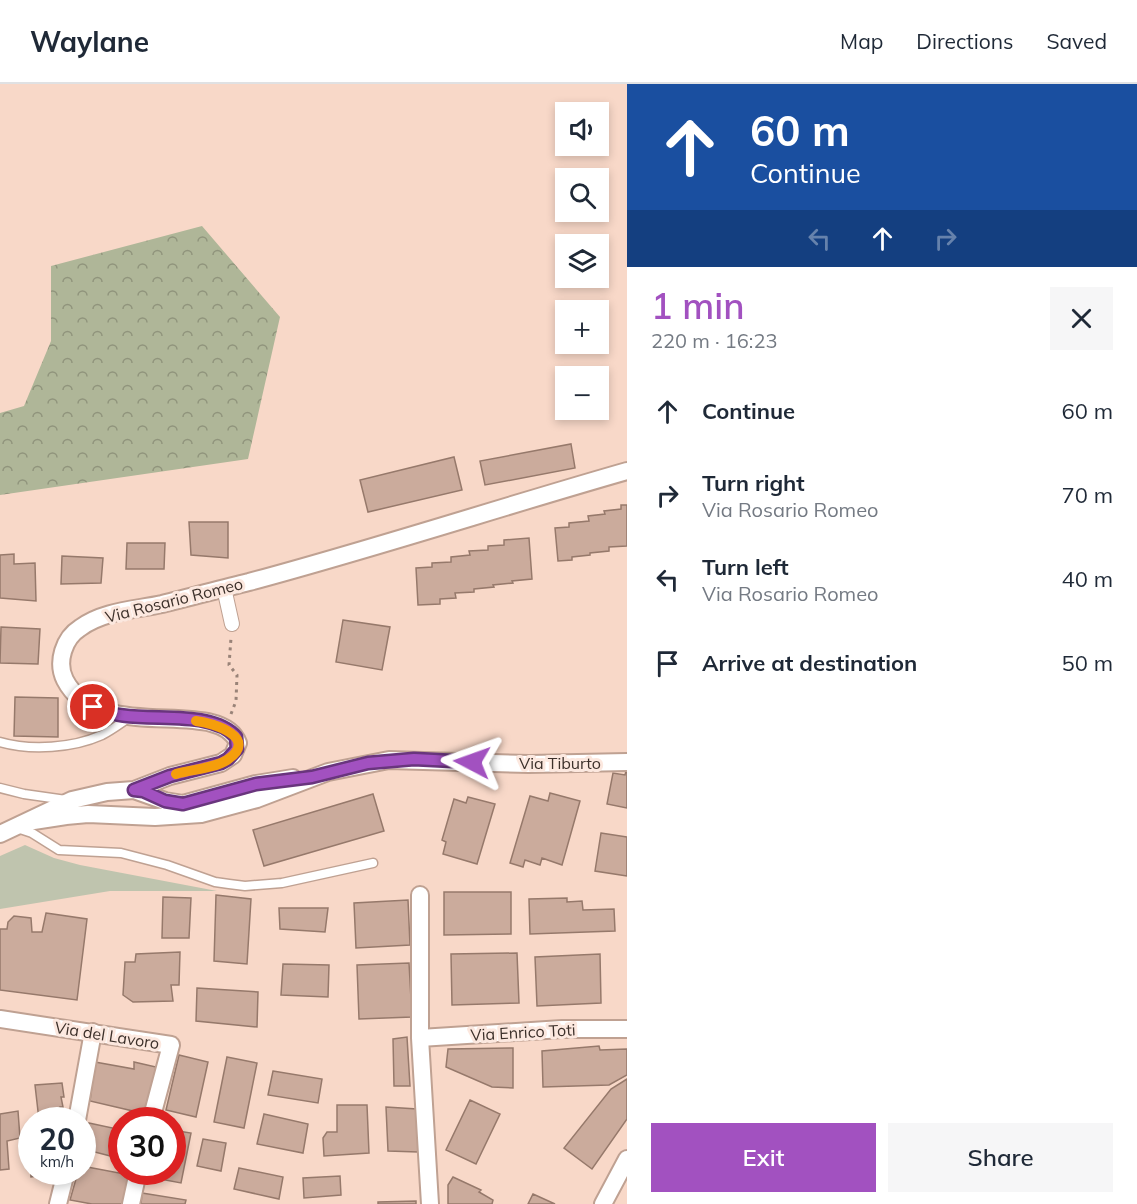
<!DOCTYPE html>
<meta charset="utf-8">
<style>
:root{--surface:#fff;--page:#f6f6f7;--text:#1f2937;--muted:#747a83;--line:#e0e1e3;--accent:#a251c0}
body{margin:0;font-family:Mulish,sans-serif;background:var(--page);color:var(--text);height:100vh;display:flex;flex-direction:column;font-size:22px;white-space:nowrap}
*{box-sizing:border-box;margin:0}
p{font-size:20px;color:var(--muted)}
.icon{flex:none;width:33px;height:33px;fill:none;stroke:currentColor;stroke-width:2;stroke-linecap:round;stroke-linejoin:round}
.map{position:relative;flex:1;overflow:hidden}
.details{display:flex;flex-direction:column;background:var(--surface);width:510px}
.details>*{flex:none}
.guide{background:#1a4fa0;color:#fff;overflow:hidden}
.fabs{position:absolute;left:555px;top:18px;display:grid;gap:12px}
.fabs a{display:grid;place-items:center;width:54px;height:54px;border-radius:0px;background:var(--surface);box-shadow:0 3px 9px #0003;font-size:30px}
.speed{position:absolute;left:18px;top:1023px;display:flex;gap:12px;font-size:30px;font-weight:700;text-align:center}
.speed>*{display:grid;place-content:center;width:78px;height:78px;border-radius:50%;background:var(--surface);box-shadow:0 3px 9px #0003;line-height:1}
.speed small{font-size:15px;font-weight:400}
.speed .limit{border:9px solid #d22;background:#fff;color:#111}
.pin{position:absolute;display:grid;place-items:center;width:51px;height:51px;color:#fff;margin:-26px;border:3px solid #fff;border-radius:50%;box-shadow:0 2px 6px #0007}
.me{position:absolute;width:66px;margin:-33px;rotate:274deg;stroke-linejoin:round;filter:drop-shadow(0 0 4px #0008)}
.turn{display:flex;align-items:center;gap:21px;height:126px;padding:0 24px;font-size:27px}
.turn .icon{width:78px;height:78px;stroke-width:2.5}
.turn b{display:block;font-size:42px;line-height:51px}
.lanes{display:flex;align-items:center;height:57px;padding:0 24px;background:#0003;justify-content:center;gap:30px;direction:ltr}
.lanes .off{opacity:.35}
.round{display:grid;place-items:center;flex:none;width:63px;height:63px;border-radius:0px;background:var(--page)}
.summary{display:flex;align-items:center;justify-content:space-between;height:102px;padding:0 24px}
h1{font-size:36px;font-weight:600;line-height:45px;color:var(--accent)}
.action{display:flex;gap:12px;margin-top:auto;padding:12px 24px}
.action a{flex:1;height:69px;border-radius:0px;background:var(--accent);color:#fff;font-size:24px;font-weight:600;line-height:69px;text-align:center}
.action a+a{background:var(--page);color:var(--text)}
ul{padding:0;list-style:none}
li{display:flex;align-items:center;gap:18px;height:84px;padding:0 24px}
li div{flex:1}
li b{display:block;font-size:22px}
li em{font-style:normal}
header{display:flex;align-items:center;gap:36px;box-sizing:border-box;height:84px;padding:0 30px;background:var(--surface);border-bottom:2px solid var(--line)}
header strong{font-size:28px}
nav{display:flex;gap:33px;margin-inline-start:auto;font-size:21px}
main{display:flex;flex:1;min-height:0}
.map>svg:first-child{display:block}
.green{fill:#bfc4ae}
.forest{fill:url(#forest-crowns)}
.building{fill:#cbab9c;stroke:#96796b;stroke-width:1.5}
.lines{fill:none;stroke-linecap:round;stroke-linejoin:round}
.service-casing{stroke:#bfa192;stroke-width:11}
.pedestrian-casing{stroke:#bfa192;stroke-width:16}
.minor-casing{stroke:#bfa192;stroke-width:20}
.path{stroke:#998378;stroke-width:3;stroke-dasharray:3 4.5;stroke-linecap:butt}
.service{stroke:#fff;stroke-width:8}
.pedestrian{stroke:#fff;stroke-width:14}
.minor{stroke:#fff;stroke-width:16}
.route-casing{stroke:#69357d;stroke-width:15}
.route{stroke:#a251c0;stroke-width:10}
.slow{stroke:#f59e0b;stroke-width:10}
.labels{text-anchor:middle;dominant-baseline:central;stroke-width:6;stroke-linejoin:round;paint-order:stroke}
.street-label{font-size:16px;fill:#3c302a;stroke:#fce8df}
</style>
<header>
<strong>Waylane</strong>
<nav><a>Map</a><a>Directions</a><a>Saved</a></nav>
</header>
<main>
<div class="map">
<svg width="627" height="1120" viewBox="0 0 627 1120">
<defs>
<pattern id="forest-crowns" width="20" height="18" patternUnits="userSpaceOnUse" patternTransform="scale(1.5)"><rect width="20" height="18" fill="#afb698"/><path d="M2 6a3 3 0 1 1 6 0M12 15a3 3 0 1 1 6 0" fill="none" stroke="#90947c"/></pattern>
</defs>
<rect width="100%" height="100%" fill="#f8d8c8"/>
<path class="green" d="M25,761L54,774L80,781L217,807H110L0,825V772Z"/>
<path class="forest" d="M202,142L280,233L248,375L0,411V329L24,322L51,257V182Z"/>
<path class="building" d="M571,360L575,384L485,401L480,377Z
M454,373L462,406L368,428L360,396Z
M621,421H627V462L609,463V467L590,469V471L572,473V476L558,477L555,444L569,443V439L589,437L588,432L605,430L604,427L621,425Z
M189,438H228V474L191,471Z
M529,454L532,495L512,497L513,499L493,501L494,503L474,505V508L455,509L456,514L440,515V520L418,521L416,484L432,483V479L451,478V473L470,471L469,467L488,466V462L504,461V456Z
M127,459H165L164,485H126Z
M14,470V480L35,479L36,517L0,514V471Z
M62,472L103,474L101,499L61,500Z
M343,536L390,543L382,586L336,578Z
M1,543L40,545L38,580L0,579Z
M15,613L58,614V653L14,652Z
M627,683V724L607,720L613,689L625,691Z
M550,709L580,717L562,781L542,774L540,781L525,776L523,783L510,779L530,712L548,717Z
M373,710L384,747L264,782L253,746Z
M468,713L495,720L477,780L443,770L446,758L442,756L454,715L466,719Z
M601,749L627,753V792L595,787Z
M444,808H511V850L444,851Z
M216,811L251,815L247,880L214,877Z
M163,813L191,814L189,854H162Z
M567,814V818L582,817L583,826L614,825L615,847L530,850L529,815Z
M408,816L410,861L356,864L354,819Z
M279,824H328L325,848L280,845Z
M46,829L87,835L77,916L0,906V845H7L8,838L14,832L31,834L32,848H42Z
M180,868L179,901H171L173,917L133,918L123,911L125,878H135L136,870Z
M517,869L519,919L452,921L451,870Z
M600,870L601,919L537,922L535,873Z
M409,879L412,933L359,935L357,881Z
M283,880L329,881L328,913L281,911Z
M197,904L258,908L257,943L196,937Z
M407,953L410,1002H394L393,955Z
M599,962L600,966L627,965V991L609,1001L543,1003L542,967Z
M513,964V1004L492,1003L446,983L448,965Z
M179,971L208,978L196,1033L166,1026Z
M227,973L257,979L244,1044L214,1038Z
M95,978L134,985V978L156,983L146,1030L90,1017Z
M273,987L322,995L318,1019L268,1011Z
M627,995V1035L592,1085L564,1064L611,1005Z
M62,999L64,1013H61L63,1023H60L61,1036H39L35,1001Z
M470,1016L500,1030L476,1080L446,1066Z
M337,1021H367L369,1069L324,1072L323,1054L327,1048H337Z
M386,1023L417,1025L418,1068L388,1067Z
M18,1027L20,1054L7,1057L9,1085L0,1086V1030Z
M264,1030L308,1040L303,1069L257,1060Z
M89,1039L122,1046V1075L83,1065Z
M172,1046L191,1049L181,1099L149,1093L150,1088H172Z
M203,1055L226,1059L221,1087L197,1082Z
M32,1075V1088L59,1089L31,1093L30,1076Z
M82,1082L130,1091L124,1120H92L70,1116L78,1088H82Z
M239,1084L283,1093L279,1115L234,1105Z
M340,1092L341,1111L304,1114L303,1094Z
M453,1093L481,1106L479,1108L493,1116L492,1120H448V1101Z
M142,1109L186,1116L185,1120H141Z
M533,1110L555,1120H528Z
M416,1117V1120H378V1118Z"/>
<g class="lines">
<defs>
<path id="service" d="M0,658C31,667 73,664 102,651C112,646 121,639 130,633
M0,704L24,710L66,716
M17,744L32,749L59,766L121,769L167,781L215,798L229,800L245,802L282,799L373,779"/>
<path id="pedestrian" d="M224,504L232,540"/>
<path id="minor" d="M134,706L170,692L221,679L233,671L238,659C220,611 99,662 65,596C56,578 64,554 80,544C103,527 134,526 162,520C191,513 220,505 249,498C376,464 501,423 627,387
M27,738L66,732L88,730L155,733L201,730L257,715L328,688L389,676L529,680L627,678
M0,750L72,716L107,708L134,706L165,717L183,720L256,700L293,694
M420,811V954L430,1120
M0,935L171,961L151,1036
M420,954L562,945H627
M77,1036L93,948
M58,1120L66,1088
M131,1120L138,1088
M603,1120L627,1075"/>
</defs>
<use href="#service" class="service-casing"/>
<use href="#pedestrian" class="pedestrian-casing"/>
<use href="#minor" class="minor-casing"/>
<path class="path" d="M231,630L236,617L237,591L229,581L231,554"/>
<use href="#service" class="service"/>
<use href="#pedestrian" class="pedestrian"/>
<use href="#minor" class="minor"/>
</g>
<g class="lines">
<defs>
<path id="route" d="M93,623C131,644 208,621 236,653L237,665L228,675L221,679L170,692L134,706L143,707L165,717L183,720L256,700L312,693L368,679L414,675L472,678"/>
</defs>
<use href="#route" class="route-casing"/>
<use href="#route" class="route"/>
<path class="slow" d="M176,690C192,685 213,685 227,676C260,654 214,639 196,637"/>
</g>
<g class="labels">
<g class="street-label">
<text transform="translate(174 516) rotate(-14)">Via Rosario Romeo</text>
<text x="560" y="679">Via Tiburto</text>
<text transform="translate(523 948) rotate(-3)">Via Enrico Toti</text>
<text transform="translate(107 951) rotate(9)">Via del Lavoro</text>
</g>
</g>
</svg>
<div class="fabs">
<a><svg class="icon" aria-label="sound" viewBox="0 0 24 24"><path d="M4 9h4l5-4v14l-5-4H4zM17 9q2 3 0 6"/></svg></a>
<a><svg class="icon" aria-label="search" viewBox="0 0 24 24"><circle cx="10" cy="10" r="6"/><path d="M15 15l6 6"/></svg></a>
<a><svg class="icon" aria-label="layers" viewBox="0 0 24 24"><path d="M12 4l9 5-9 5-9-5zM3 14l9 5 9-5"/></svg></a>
<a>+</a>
<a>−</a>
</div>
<div class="speed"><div>20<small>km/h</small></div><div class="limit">30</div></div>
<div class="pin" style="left:93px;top:623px;background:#d93025"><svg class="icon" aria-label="arrive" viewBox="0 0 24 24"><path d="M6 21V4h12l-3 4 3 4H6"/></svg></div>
<svg class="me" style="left:472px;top:678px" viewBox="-20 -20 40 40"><path d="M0-17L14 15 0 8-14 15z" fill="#a251c0" stroke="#fff" stroke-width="4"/></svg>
</div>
<section class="details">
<div class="guide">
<div class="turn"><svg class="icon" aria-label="ahead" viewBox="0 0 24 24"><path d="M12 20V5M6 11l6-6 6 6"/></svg><div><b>60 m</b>Continue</div></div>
<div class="lanes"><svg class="icon off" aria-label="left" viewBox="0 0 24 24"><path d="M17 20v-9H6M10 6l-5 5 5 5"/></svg><svg class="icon" aria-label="ahead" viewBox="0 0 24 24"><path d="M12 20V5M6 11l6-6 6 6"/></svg><svg class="icon off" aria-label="right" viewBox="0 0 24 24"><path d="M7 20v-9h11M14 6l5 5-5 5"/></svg></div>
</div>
<div class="summary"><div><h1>1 min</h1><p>220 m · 16:23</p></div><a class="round"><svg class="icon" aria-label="close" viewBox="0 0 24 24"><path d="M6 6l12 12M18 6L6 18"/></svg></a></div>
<ul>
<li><svg class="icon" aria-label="ahead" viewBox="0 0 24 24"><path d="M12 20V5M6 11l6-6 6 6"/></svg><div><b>Continue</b></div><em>60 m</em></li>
<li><svg class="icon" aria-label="right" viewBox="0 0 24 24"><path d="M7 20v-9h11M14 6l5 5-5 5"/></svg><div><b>Turn right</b><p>Via Rosario Romeo</p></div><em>70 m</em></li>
<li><svg class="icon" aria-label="left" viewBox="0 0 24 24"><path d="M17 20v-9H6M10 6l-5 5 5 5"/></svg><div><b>Turn left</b><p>Via Rosario Romeo</p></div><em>40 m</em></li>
<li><svg class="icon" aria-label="arrive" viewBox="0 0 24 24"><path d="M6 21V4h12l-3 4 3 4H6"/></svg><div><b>Arrive at destination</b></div><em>50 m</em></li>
</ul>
<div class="action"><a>Exit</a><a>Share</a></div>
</section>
</main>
